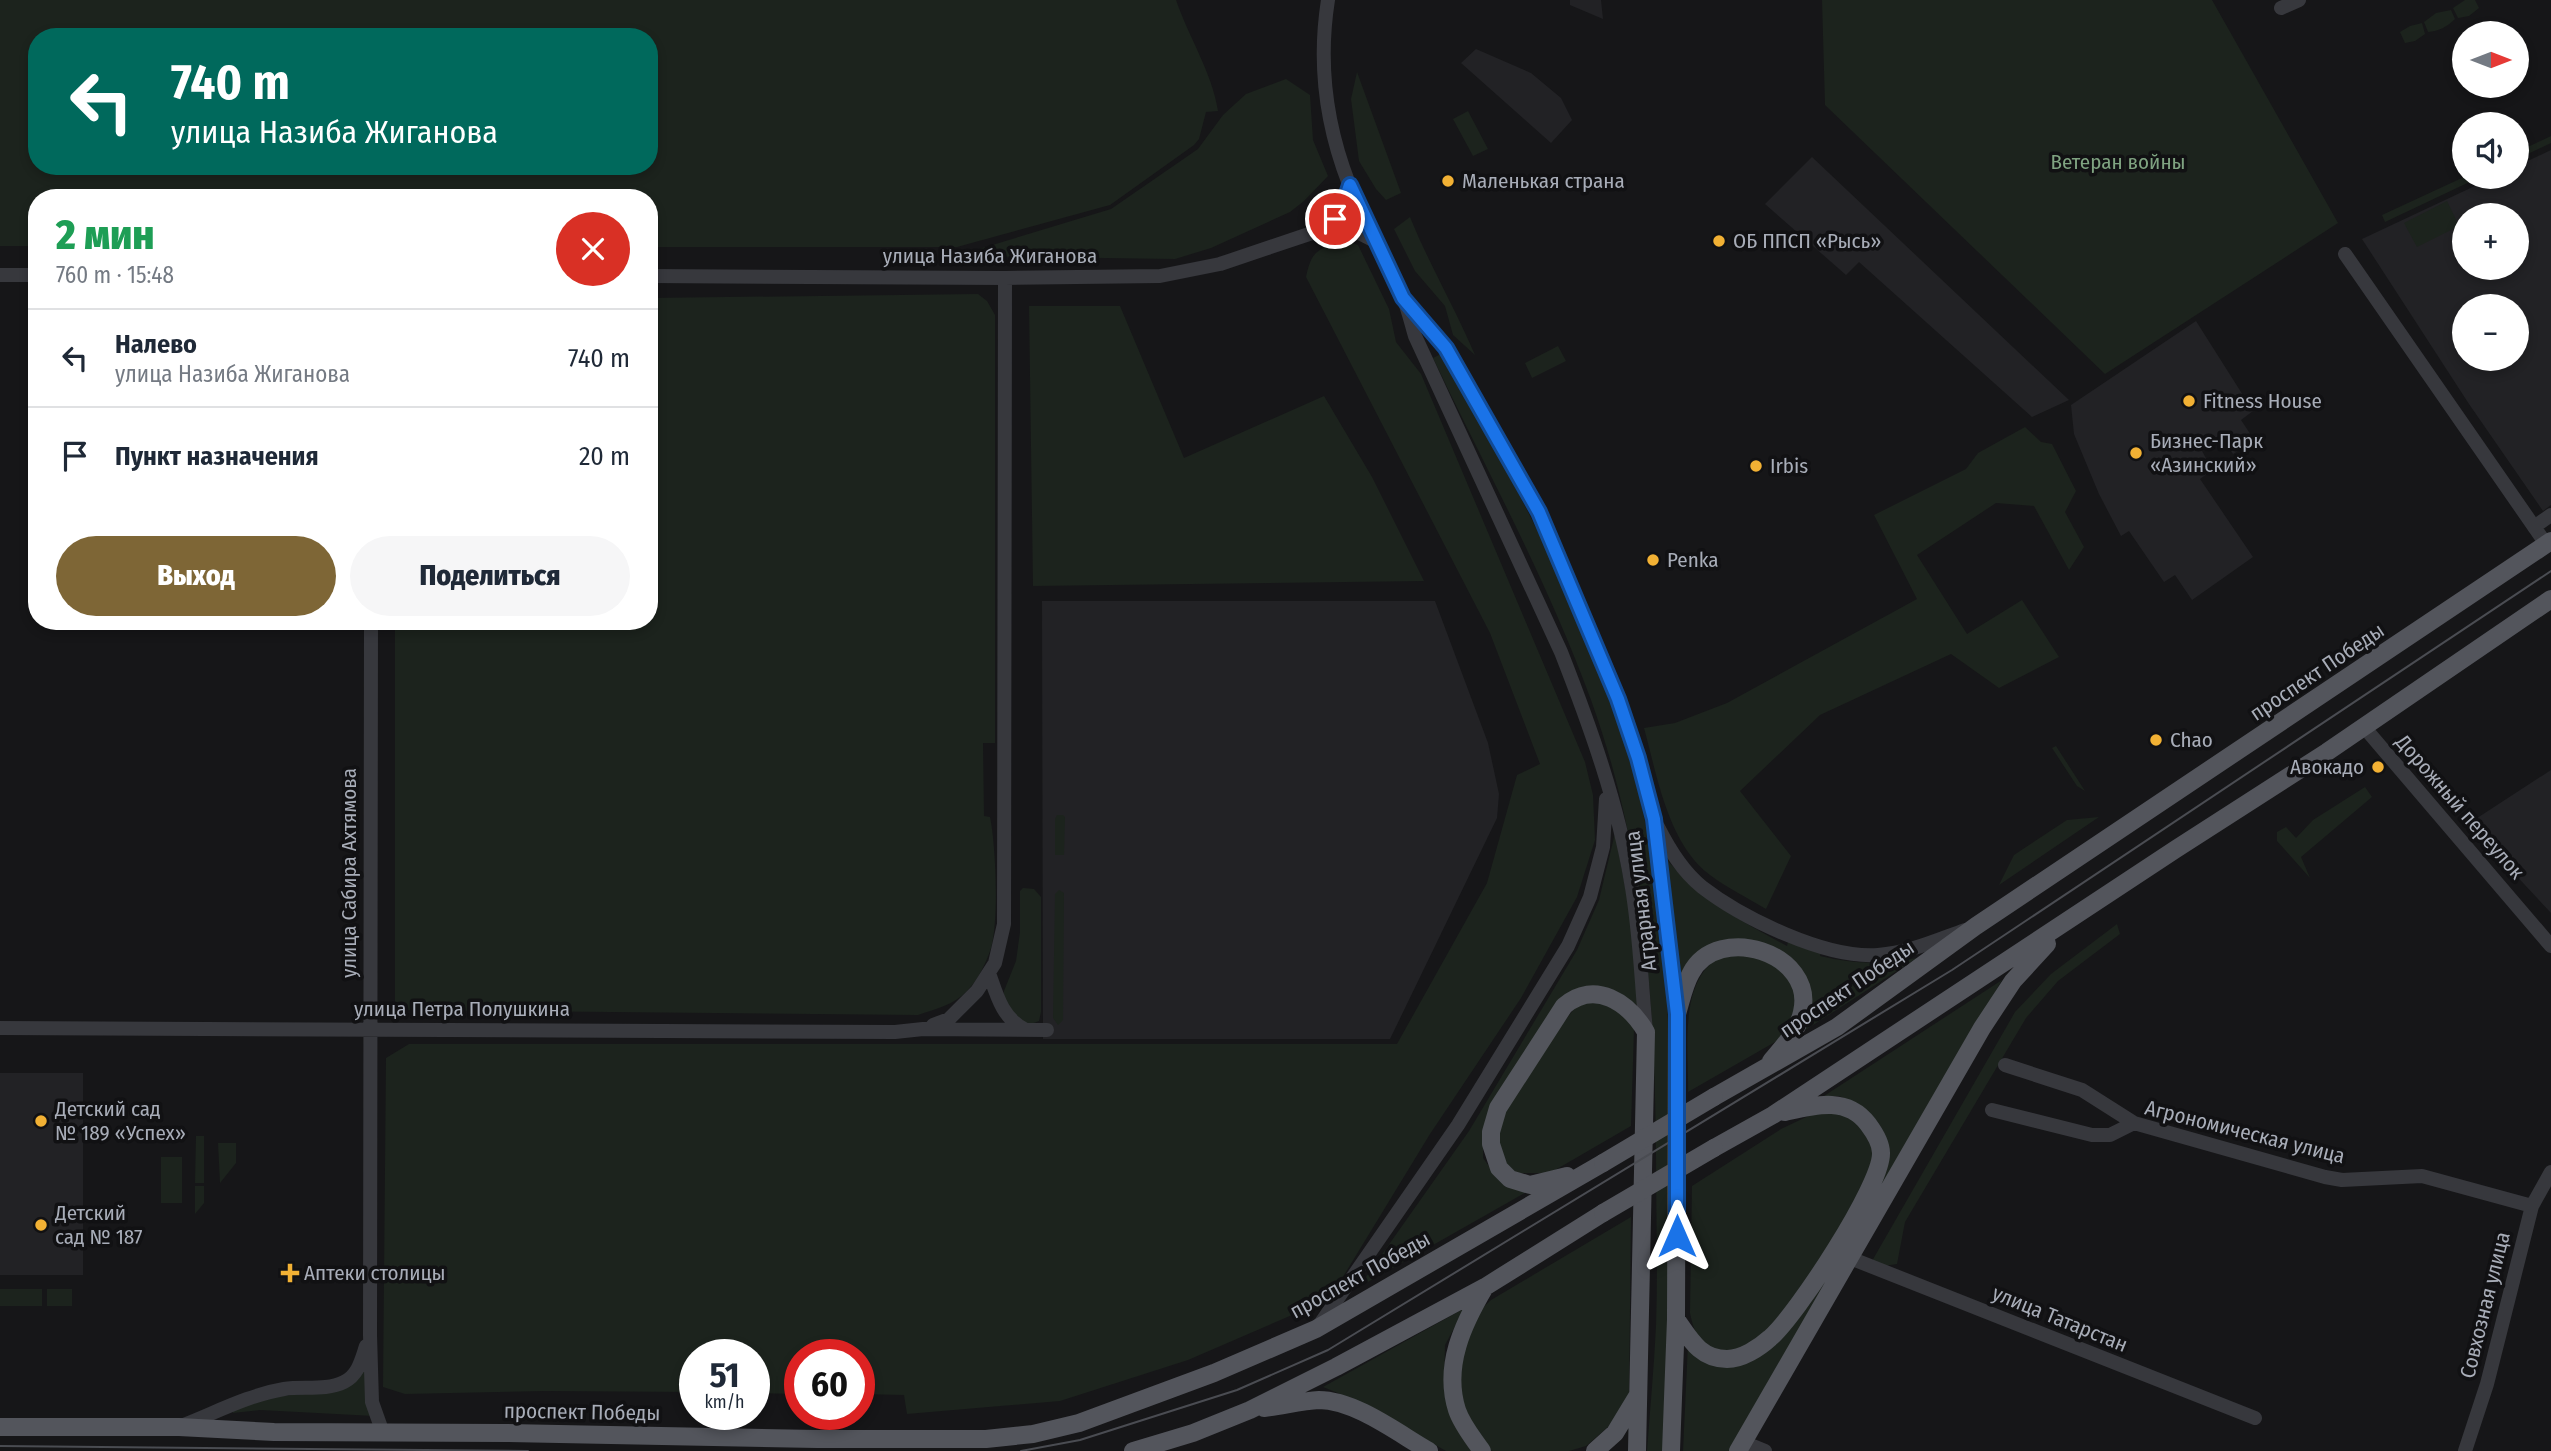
<!DOCTYPE html>
<html lang="ru">
<meta charset="utf-8">
<style>
:root{--surface:#fff;--page:#f6f6f7;--text:#1f2937;--muted:#747a83;--line:#e0e1e3;--accent:#7e6636}
body{margin:0;font-family:"Fira Sans Condensed",sans-serif;background:var(--page);color:var(--text);height:100vh;display:flex;flex-direction:column;font-size:26px;white-space:nowrap}
*{box-sizing:border-box;margin:0}
p{font-size:23px;color:var(--muted)}
.icon{flex:none;width:38px;height:38px;fill:none;stroke:currentColor;stroke-width:2;stroke-linecap:round;stroke-linejoin:round}
.map{position:relative;flex:1;overflow:hidden}
.drawer{position:absolute;left:28px;top:189px;width:630px;height:441px;display:flex;flex-direction:column;background:var(--surface);border-radius:28px;box-shadow:0 4px 10px #0003}
.drawer>*{flex:none}
.top-card{position:absolute;left:28px;top:28px;width:630px;height:147px;border-radius:28px;box-shadow:0 4px 10px #0003;background:#00695c;color:#fff;overflow:hidden}
.needle{width:46px;rotate:90deg}
.tools{position:absolute;left:2452px;top:21px;display:grid;gap:14px}
.tools a{display:grid;place-items:center;width:77px;height:77px;border-radius:50%;background:var(--surface);box-shadow:0 4px 10px #0003;font-size:35px}
.speed{position:absolute;left:679px;top:1339px;display:flex;gap:14px;font-size:35px;font-weight:700;text-align:center}
.speed>*{display:grid;place-content:center;width:91px;height:91px;border-radius:50%;background:var(--surface);box-shadow:0 4px 10px #0003;line-height:1}
.speed small{font-size:18px;font-weight:400}
.speed .limit{border:10px solid #d22;background:#fff;color:#111}
.pin{position:absolute;display:grid;place-items:center;width:60px;height:60px;color:#fff;margin:-30px;border:4px solid #fff;border-radius:50%;box-shadow:0 2px 7px #0007}
.me{position:absolute;width:77px;margin:-38px;rotate:0deg;stroke-linejoin:round;filter:drop-shadow(0 0 5px #0008)}
.turn{display:flex;align-items:center;gap:24px;height:147px;padding:0 28px;font-size:32px}
.turn .icon{width:91px;height:91px;stroke-width:2.5}
.turn b{display:block;font-size:49px;line-height:60px}
.round{display:grid;place-items:center;flex:none;width:74px;height:74px;border-radius:37px;background:var(--page)}
.headline{display:flex;align-items:center;justify-content:space-between;height:119px;padding:0 28px}
h1{font-size:42px;font-weight:800;line-height:52px;color:#1e9e55}
.cta{display:flex;gap:14px;margin-top:auto;padding:14px 28px}
.cta a{flex:1;height:80px;border-radius:42px;background:var(--accent);color:#fff;font-size:28px;font-weight:800;line-height:80px;text-align:center}
.cta a+a{background:var(--page);color:var(--text)}
ul{padding:0;list-style:none}
li{display:flex;align-items:center;gap:21px;height:98px;padding:0 28px;border-top:2px solid var(--line)}
li div{flex:1}
li b{display:block;font-size:26px}
li em{font-style:normal}
.map>svg:first-child{display:block}
.built{fill:#222225;fill-rule:evenodd}
.green{fill:#1c231d;fill-rule:evenodd}
.lines{fill:none;stroke-linecap:round;stroke-linejoin:round}
.minor{stroke:#37383d;stroke-width:14}
.major{stroke:#53555c;stroke-width:18}
.tram{stroke:#4a4c52;stroke-width:2}
.major-bridge{stroke:#53555c;stroke-width:18}
.route-casing{stroke:#114b97;stroke-width:18}
.route{stroke:#1a73e8;stroke-width:12}
.poi-dot{fill:#f2b134;stroke:#111113;stroke-width:2.5}
.labels{text-anchor:middle;dominant-baseline:central;stroke-width:7;stroke-linejoin:round;paint-order:stroke}
.park-label{font-size:21px;fill:#7fa381;stroke:#111113}
.poi-label{font-size:21px;fill:#a8adb8;stroke:#111113;text-anchor:start}
.street-label{font-size:21px;fill:#a8adb8;stroke:#111113}
</style>
<div class="map">
<svg width="2551" height="1451" viewBox="0 0 2551 1451">
<rect width="100%" height="100%" fill="#161618"/>
<path class="built" d="M1570,0H1601L1603,19L1570,5Z
M1476,49L1531,73L1561,98L1572,120L1551,143L1461,63Z
M2551,150V505L2543,511L2469,404L2362,239L2494,177H2516L2517,166ZM2464,215H2516V268H2464ZM2464,306H2516V359H2464Z
M1812,157L2069,400L2032,417L1859,262L1846,275L1765,204Z
M2196,321L2253,411L2241,420L2255,441L2233,454L2220,435L2201,449L2212,470L2200,479L2253,557L2192,600L2175,575L2164,582L2129,531L2121,536L2099,494L2074,434L2071,405Z
M1042,601H1435L1488,743L1499,794L1497,818L1390,1039H1043Z
M2551,770V913L2468,824Z
M0,1073H83V1275H0Z"/>
<path class="green" d="M0,0H1176C1189,38 1212,72 1218,111L1206,112L1199,139L1194,145L1110,205L957,247H649V198H37V246H0ZM37,37H649V166H37Z
M1822,0H2212L2338,223L2105,374L1825,105Z
M2465,0H2475L2479,8L2469,16L2458,18L2453,8Z
M2451,10L2455,19C2447,27 2439,31 2428,32L2424,22L2436,13Z
M2422,23L2425,34L2415,41L2405,43L2400,32L2410,26Z
M1357,72L1401,193L1386,200L1376,189L1359,161L1351,99Z
M1286,79L1310,95L1313,140L1328,176L1304,201L1290,212L1211,248L1175,259L956,256L1111,209L1198,149L1223,115L1246,94Z
M1468,111L1488,149L1473,156L1453,119Z
M2551,136V143L2517,159V152Z
M2464,177H2480L2385,222L2382,215Z
M2447,201L2459,226L2417,247L2404,223Z
M1410,217C1429,264 1455,308 1475,355L1453,335L1445,306L1415,271L1394,229Z
M1344,240L1358,245L1389,309L1396,342L1421,374L1585,762L1593,795L1595,840L1577,897L1521,998L1430,1134L1341,1280L1299,1312L1188,1360L1060,1401L907,1414L904,1395L859,1394V1354H800V1394L754,1393V1354H695V1392L545,1391L405,1394L383,1387L386,1058L409,1044H1397L1487,883L1517,775L1540,764L1490,633L1306,277C1312,248 1319,250 1344,240Z
M978,294L987,301L995,315V743H983L984,816L990,817C996,845 999,921 991,948C986,963 978,980 967,991C954,1005 935,1009 918,1015L395,1010V621H649V298Z
M1029,306H1120L1184,458L1324,396L1372,477L1424,581L1033,586Z
M1558,346L1566,361L1532,378L1525,363Z
M1443,353C1521,495 1601,640 1640,799C1666,907 1670,1019 1670,1129C1671,1237 1668,1344 1665,1451H1647C1650,1409 1654,1368 1656,1326C1658,1269 1656,1212 1656,1155C1655,1000 1644,846 1591,700C1548,582 1487,471 1433,358Z
M2025,427L2041,442L2052,444L2076,491L2065,512L2084,547L2069,570L2034,506L1996,503L1917,555L1967,634L2022,600L2059,657L1999,688L1951,654L1820,715L1740,791L1791,856L1766,909C1748,898 1727,888 1710,875C1668,844 1657,775 1644,728L1675,723L1727,703L1917,599L1874,515L1966,469L1978,453Z
M2056,746L2085,791L2077,786L2052,748Z
M2365,787L2372,797L2301,857L2310,878L2277,841V832L2286,827L2296,838L2313,820Z
M1057,815H1063L1065,817L1064,855H1055V819Z
M2099,817L1999,885L2014,855L2067,820Z
M1615,833L1629,908L1639,1006C1616,992 1592,980 1566,994L1483,1131V1158L1494,1173L1530,1190L1359,1287L1469,1131L1577,950L1599,900Z
M1663,855C1701,901 1736,918 1787,946L1788,942L1821,952L1820,956C1854,964 1883,965 1917,958L1796,1036L1804,1020L1791,960L1713,948L1680,989Z
M1023,888L1034,889L1041,897V1012L1039,1021L1031,1024L1022,1022L1004,1003V991L1016,961L1020,932V891Z
M1059,890L1064,893L1063,1020L1058,1025L1053,1018L1055,894Z
M2117,924L2120,934L2058,981L2026,1018L1905,1222L1897,1264L1884,1266L1872,1261L2015,1012L2051,974Z
M1744,952L1766,958L1797,985C1797,1008 1793,1026 1775,1042L1688,1092C1689,1051 1678,984 1718,958C1724,954 1736,954 1744,952Z
M2002,980L1736,1451H1683L1688,1344L1717,1361L1779,1336L1810,1304L1883,1175L1884,1135L1878,1122L1853,1102L1839,1096H1824Z
M1581,1001H1599L1631,1019L1634,1029L1631,1126L1550,1173H1513C1504,1160 1497,1150 1498,1134C1499,1104 1560,1025 1581,1001Z
M1823,1109L1855,1118L1876,1152L1872,1174C1847,1218 1781,1361 1721,1351C1700,1347 1694,1332 1690,1313L1692,1186L1781,1129Z
M196,1136H204V1183H195Z
M218,1143H236V1163L220,1183Z
M161,1157H182V1203H161Z
M195,1186H204V1203L195,1214Z
M1631,1217L1629,1400L1608,1427L1586,1446L1569,1451H1493L1486,1449L1462,1411L1459,1347L1471,1319L1491,1300Z
M0,1289H42V1306H0Z
M47,1289H72V1306H47Z
M1465,1308L1445,1345L1444,1391L1459,1431L1476,1451H1446L1360,1402L1323,1387Z
M367,1365L374,1416L260,1410L233,1413V1411L255,1399L328,1391Z"/>
<g class="lines">
<path class="minor" d="M1328,0C1318,63 1326,125 1349,184C1364,222 1385,258 1402,295C1408,308 1411,323 1415,336L1561,652C1590,726 1618,804 1631,882C1640,931 1641,981 1646,1031
M2281,8L2299,0
M1324,229C1339,216 1345,204 1350,185
M2345,254L2546,544
M0,275H37
M649,276L1005,278L1160,276L1220,264L1324,229L1353,230L1375,241
M1407,303L1446,348L1539,512L1618,699L1638,758L1654,819L1677,1009
M2534,527L2551,515
M371,621L370,1335L372,1402L383,1433
M2364,727L2551,946
M1658,827C1669,849 1682,871 1702,887C1742,918 1826,959 1878,955C1908,953 1937,940 1965,930
M989,973C997,996 1002,1017 1024,1029
M933,1025L949,1019L977,991L995,963L1004,924L1005,278
M0,1028L895,1032L923,1029L1047,1030
M2005,1065L2082,1090L2134,1123
M1992,1110L2092,1135H2110L2134,1123L2325,1177L2342,1180L2422,1176L2532,1206
M1850,1258L2255,1418
M1318,1327L1458,1125L1568,946L1590,897L1603,847L1606,799
M181,1426C215,1413 248,1395 284,1389C303,1386 326,1391 344,1382C358,1375 361,1361 366,1346
M1743,1442L1765,1451
M2465,1451L2487,1384L2532,1206L2551,1172"/>
<path class="major" d="M1714,1097L1837,1027L1976,926L2551,541
M1714,1148L1773,1115L2176,849L2327,752L2551,599
M1567,1176L1530,1185L1510,1179L1499,1168L1491,1144V1132L1498,1108L1564,1006C1595,979 1629,1003 1646,1032L1637,1451
M1676,1319C1690,1339 1700,1359 1727,1359C1742,1359 1759,1348 1770,1338C1796,1316 1882,1185 1881,1153C1881,1143 1874,1132 1868,1124C1847,1096 1815,1105 1785,1112
M1264,1408C1282,1406 1301,1401 1319,1400C1355,1400 1399,1434 1429,1451
M0,1427H179L274,1432L504,1433L817,1439H986L1033,1434L1079,1423L1214,1373L1316,1329L1603,1163
M1133,1451L1193,1433L1250,1410L1336,1367L1485,1287L1603,1213
M1482,1451C1473,1438 1462,1425 1457,1410C1443,1366 1463,1324 1485,1287
M1595,1451L1615,1433L1638,1395
M1671,1451L1676,1319L1677,1014C1681,1001 1684,985 1691,973C1718,922 1816,953 1802,1012C1798,1031 1783,1047 1771,1061
M1738,1451L1982,1028L2013,981L2047,944"/>
<path class="tram" d="M0,1446L528,1451
M1021,1451L1080,1440L1237,1390L1328,1350L1952,970L2551,571"/>
<path class="major-bridge" d="M1603,1163L1714,1097
M1603,1213L1714,1148"/>
</g>
<g class="lines">
<defs>
<path id="route" d="M1335,219L1342,209L1350,185L1403,298L1446,348L1539,512L1618,699L1638,758L1654,819L1677,1014V1236"/>
</defs>
<use href="#route" class="route-casing"/>
<use href="#route" class="route"/>
</g>
<g class="poi-dot">
<circle cx="1448" cy="181" r="7"/>
<circle cx="1719" cy="241" r="7"/>
<circle cx="2189" cy="401" r="7"/>
<circle cx="2136" cy="453" r="7"/>
<circle cx="1756" cy="466" r="7"/>
<circle cx="1653" cy="560" r="7"/>
<circle cx="2156" cy="740" r="7"/>
<circle cx="2378" cy="767" r="7"/>
<circle cx="41" cy="1121" r="7"/>
<circle cx="41" cy="1225" r="7"/>
<path d="M286.5 1262.5h7v7h7v7h-7v7h-7v-7h-7v-7h7z"/>
</g>
<g class="labels">
<g class="park-label">
<text x="2118" y="162">Ветеран войны</text>
</g>
<g class="poi-label">
<text x="1462" y="181">Маленькая страна</text>
<text x="1733" y="241">ОБ ППСП «Рысь»</text>
<text x="2203" y="401">Fitness House</text>
<text x="2150" y="441">Бизнес-Парк<tspan x="2150" dy="24">«Азинский»</tspan></text>
<text x="1770" y="466">Irbis</text>
<text x="1667" y="560">Penka</text>
<text x="2170" y="740">Chao</text>
<text x="2364" y="767" text-anchor="end">Авокадо</text>
<text x="55" y="1109">Детский сад<tspan x="55" dy="24">№ 189 «Успех»</tspan></text>
<text x="55" y="1213">Детский<tspan x="55" dy="24">сад № 187</tspan></text>
<text x="304" y="1273">Аптеки столицы</text>
</g>
<g class="street-label">
<text x="990" y="256">улица Назиба Жиганова</text>
<text transform="translate(2317 672) rotate(-34)">проспект Победы</text>
<text transform="translate(2460 807) rotate(49)">Дорожный переулок</text>
<text transform="translate(349 873) rotate(-90)">улица Сабира Ахтямова</text>
<text transform="translate(1641 901) rotate(-97)">Аграрная улица</text>
<text transform="translate(1847 989) rotate(-34)">проспект Победы</text>
<text x="462" y="1009">улица Петра Полушкина</text>
<text transform="translate(2245 1132) rotate(14)">Агрономическая улица</text>
<text transform="translate(1360 1275) rotate(-29)">проспект Победы</text>
<text transform="translate(2485 1305) rotate(-76)">Совхозная улица</text>
<text transform="translate(2060 1319) rotate(22)">улица Татарстан</text>
<text transform="translate(582 1412) rotate(1)">проспект Победы</text>
</g>
</g>
</svg>
<div class="tools">
<a><svg class="needle" viewBox="-14 -14 28 28"><path d="M0-13l5 13h-10z" fill="#e53935"/><path d="M0 13l5-13h-10z" fill="#747a83"/></svg></a>
<a><svg class="icon" aria-label="sound" viewBox="0 0 24 24"><path d="M4 9h4l5-4v14l-5-4H4zM17 9q2 3 0 6"/></svg></a>
<a>+</a>
<a>−</a>
</div>
<div class="speed"><div>51<small>km/h</small></div><div class="limit">60</div></div>
<div class="pin" style="left:1335px;top:219px;background:#d93025"><svg class="icon" aria-label="arrive" viewBox="0 0 24 24"><path d="M6 21V4h12l-3 4 3 4H6"/></svg></div>
<svg class="me" style="left:1677px;top:1236px" viewBox="-20 -20 40 40"><path d="M0-17L14 15 0 8-14 15z" fill="#1a73e8" stroke="#fff" stroke-width="4"/></svg>
<div class="top-card">
<div class="turn"><svg class="icon" aria-label="left" viewBox="0 0 24 24"><path d="M17 20v-9H6M10 6l-5 5 5 5"/></svg><div><b>740 m</b>улица Назиба Жиганова</div></div>
</div>
<section class="drawer">
<div class="headline"><div><h1>2 мин</h1><p>760 m · 15:48</p></div><a class="round" style="background:#d93025;color:#fff"><svg class="icon" aria-label="close" viewBox="0 0 24 24"><path d="M6 6l12 12M18 6L6 18"/></svg></a></div>
<ul>
<li><svg class="icon" aria-label="left" viewBox="0 0 24 24"><path d="M17 20v-9H6M10 6l-5 5 5 5"/></svg><div><b>Налево</b><p>улица Назиба Жиганова</p></div><em>740 m</em></li>
<li><svg class="icon" aria-label="arrive" viewBox="0 0 24 24"><path d="M6 21V4h12l-3 4 3 4H6"/></svg><div><b>Пункт назначения</b></div><em>20 m</em></li>
</ul>
<div class="cta"><a>Выход</a><a>Поделиться</a></div>
</section>
</div>
